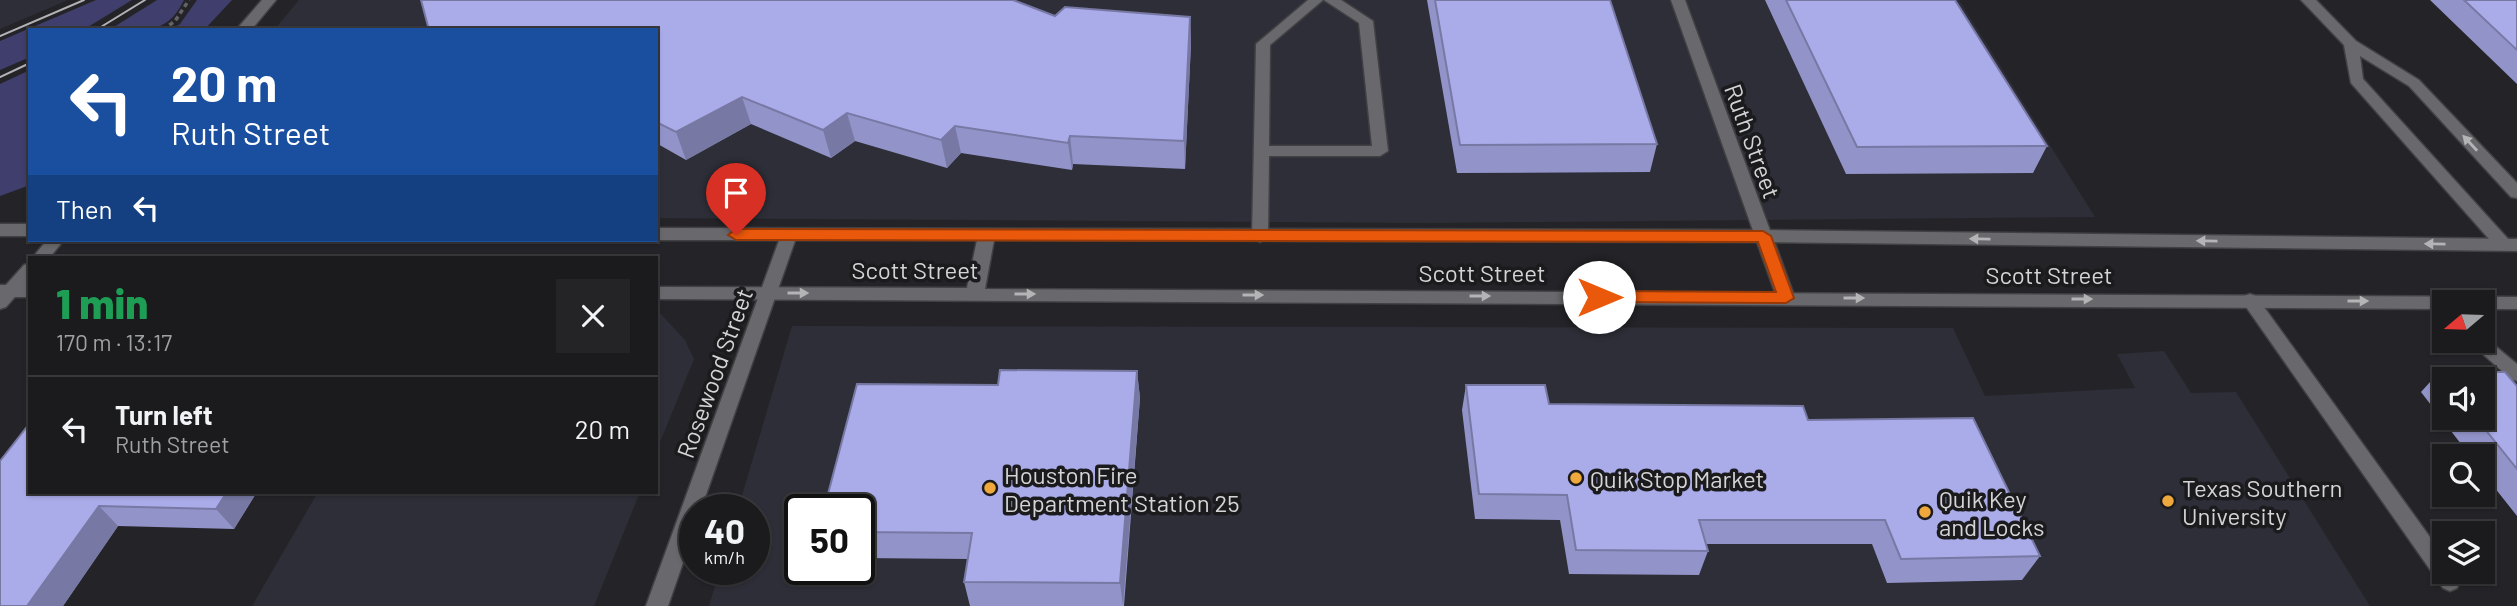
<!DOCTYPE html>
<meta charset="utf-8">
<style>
:root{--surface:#1b1b1e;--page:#242427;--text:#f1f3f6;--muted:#a0a1a4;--line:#39393c}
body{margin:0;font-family:Barlow,sans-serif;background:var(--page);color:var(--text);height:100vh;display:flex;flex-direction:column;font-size:26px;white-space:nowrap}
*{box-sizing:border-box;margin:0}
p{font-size:23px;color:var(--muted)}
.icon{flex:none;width:38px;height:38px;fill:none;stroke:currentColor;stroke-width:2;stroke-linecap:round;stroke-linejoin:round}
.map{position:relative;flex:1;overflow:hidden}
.sheet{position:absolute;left:28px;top:256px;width:630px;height:238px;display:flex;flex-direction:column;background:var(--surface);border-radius:0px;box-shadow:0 2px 5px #0004,0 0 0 2px var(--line)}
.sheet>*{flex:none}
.top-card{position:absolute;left:28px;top:28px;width:630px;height:214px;border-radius:0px;box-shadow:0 2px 5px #0004,0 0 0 2px var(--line);background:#1a4fa0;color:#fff;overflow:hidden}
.needle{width:46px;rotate:251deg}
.tools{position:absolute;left:2432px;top:290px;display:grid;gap:14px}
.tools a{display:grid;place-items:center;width:63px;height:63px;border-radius:0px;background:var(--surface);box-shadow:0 2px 5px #0004,0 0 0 2px var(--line);font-size:35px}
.speed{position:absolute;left:679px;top:494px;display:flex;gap:14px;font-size:35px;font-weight:700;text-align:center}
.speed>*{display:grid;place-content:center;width:91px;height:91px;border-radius:50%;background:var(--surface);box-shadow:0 2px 5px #0004,0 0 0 2px var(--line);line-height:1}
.speed small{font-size:18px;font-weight:400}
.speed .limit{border:4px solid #111;border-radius:10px;background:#fff;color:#111}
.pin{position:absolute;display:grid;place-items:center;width:60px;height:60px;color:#fff;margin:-72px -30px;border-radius:50% 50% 50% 0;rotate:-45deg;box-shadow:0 0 7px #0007}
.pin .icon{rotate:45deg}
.me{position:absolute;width:77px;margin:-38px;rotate:90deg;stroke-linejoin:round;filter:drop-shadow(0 0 5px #0008)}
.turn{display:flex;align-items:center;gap:24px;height:147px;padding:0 28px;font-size:32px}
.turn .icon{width:91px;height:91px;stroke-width:2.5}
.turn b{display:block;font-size:49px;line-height:60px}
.then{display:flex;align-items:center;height:66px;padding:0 28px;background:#0003;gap:14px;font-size:26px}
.round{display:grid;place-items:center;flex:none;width:74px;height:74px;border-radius:0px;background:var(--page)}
.headline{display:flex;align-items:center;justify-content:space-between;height:119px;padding:0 28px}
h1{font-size:42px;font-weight:800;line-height:52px;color:#1e9e55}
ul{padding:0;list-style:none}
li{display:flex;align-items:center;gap:21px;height:105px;padding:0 28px;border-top:2px solid var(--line)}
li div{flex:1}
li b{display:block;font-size:26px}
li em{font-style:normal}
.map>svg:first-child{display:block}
.built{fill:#2d2e37;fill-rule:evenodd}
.green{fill:#3f3e6c}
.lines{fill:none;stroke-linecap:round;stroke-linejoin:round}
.lane-casing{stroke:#414144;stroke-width:3}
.street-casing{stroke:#414144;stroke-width:3}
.secondary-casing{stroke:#414144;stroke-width:3}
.path{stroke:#636367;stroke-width:3.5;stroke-dasharray:4.5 3.5;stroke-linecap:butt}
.lane{fill:#69696d;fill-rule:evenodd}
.street{fill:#69696d;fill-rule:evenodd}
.secondary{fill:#69696d;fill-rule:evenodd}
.tram{stroke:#b3b3b6;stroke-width:2}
.wall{fill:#9293c8;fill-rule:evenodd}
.shaded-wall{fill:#7778a3}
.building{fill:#aaabe9;stroke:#7778a3;stroke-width:2}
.oneway{fill:#b4b4b7}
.route{fill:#ea580c;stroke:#983908;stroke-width:2}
.poi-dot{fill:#eea83c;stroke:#1b1b1e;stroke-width:2.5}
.labels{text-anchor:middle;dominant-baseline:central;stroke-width:7;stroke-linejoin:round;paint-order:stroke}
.street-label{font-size:24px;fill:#d4d4d7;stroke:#1b1b1e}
.poi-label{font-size:24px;fill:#d4d4d7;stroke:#1b1b1e;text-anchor:start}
</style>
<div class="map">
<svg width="2517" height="606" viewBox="0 0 2517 606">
<rect width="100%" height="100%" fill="#242428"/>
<path class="built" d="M0,0H68L0,29Z
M299,0H1959L2095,217L1427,223L656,218V30H274Z
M657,310L685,340L694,359L656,452Z
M792,326L1953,328L1985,396L2135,388L2117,354L2164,351L2191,393L2236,392L2370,606H709L720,569H754V509H738ZM800,509H859V569H800Z
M318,492H640L594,606H252Z"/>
<path class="green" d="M96,0H132L83,30H30V57L0,70V41Z
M157,0H184C167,36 142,30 109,30Z
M197,0H232L204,30H170L180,24Z
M30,70V185L0,196V84Z"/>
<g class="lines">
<defs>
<path id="lane" d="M1308,0H1323L1270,45L1269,146H1372L1359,23L1324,0H1341L1373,21L1388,151L1380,156H1269L1268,236L1260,242L1252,236L1256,44Z
M2250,294L2256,296L2445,558V572H2455L2460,582L2457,588L2450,591L2443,588L2244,304L2241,300L2244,296Z
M2483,336L2517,364V381L2511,379L2468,341H2483Z"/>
<path id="street" d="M1671,0H1685L1795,298L1792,302H1780L1777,298Z
M2301,0H2316L2356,41L2419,80L2517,183V198L2511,197L2409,86L2360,56L2363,79L2509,240L2511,244L2509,248H2497L2351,83L2344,45Z
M789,229L797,235L701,509H695V528L668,606H646L781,235Z
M11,285L20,291L6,307L0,309V292Z"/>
<path id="secondary" d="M262,0H276L251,30H236Z
M0,224H30V236H0Z
M656,228L1763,230L2517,239V251L1763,242L994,240L985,289L2517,297V309H2483V303H2445V309L656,299V287L967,288L977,240H656Z
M47,240H64L50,257H33Z
M30,263V281L26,285H30V297H0V285H6L24,265Z"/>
</defs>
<use href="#lane" class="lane-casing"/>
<use href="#street" class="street-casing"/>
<use href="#secondary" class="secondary-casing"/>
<path class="path" d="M163,30L175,21L189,0"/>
<use href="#lane" class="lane"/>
<use href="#street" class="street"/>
<use href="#secondary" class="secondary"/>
<path class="tram" d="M96,30L145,0
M0,36L84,0
M0,77L30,63"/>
</g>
<path class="wall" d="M1427,0H1610L1657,144L1650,172L1457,173Z
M1765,0H1955L2047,146L2033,173L1846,174Z
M2430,0H2517V84Z
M1055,16L1190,17L1191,44L1185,169L1073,164L1072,170L961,153L947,168L855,141L831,158L751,124L686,160L656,143V30Z
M1137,371L1140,398L1124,606H970L964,582L968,559L859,558V509L998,385Z
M2439,372H2505L2517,386V516L2483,473V457H2471L2421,392ZM2445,380H2483V418H2445Z
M1466,385L1549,404L1808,420L2040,556L2022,580L1887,583L1872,544H1706L1708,551L1699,575L1569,574L1560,520L1475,519L1462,410Z
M30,492H257L234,529L118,526L63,606H0Z"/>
<path class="shaded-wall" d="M1190,17L1191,44L1185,169L1184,141Z
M742,97L751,124L686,160L676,132Z
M847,113L855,141L831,158L823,130Z
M955,126L961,153L947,168L941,140Z
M1070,136L1073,164L1072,170L1068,143Z
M1137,371L1140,398L1123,606L1120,583Z
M227,492H257L234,529L216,509Z
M99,506L118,526L63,606H27Z"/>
<path class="building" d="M421,0H1013L1055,16L1065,7L1190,17L1184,141L1070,136L1068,143L955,126L941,140L847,113L823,130L742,97L676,132L656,122V30H429Z
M1435,0H1610L1657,144L1460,145Z
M1786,0H1955L2047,146L1857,147Z
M2464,0H2517V50Z
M1000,370L1137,371L1120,583L964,582L972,533L859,532V509H824L857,384L998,385Z
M2439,372H2505L2517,386V469L2476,418H2483V380H2446Z
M1466,385H1545L1549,404L1803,406L1808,420L1973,418L2040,556L1901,559L1885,520H1699L1708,551L1576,550L1567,495L1479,494Z
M30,423V492H227L216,509L99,506L27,606H0V461Z"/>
<defs><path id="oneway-solid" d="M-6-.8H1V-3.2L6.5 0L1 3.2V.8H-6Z" transform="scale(1.75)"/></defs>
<g class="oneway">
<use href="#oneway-solid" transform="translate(2470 143) rotate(-133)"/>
<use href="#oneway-solid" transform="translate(1980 239) rotate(-179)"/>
<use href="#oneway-solid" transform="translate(2207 241) rotate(-179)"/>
<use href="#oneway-solid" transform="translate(2435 244) rotate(-179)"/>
<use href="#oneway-solid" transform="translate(798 293)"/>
<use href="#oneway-solid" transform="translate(1025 294)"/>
<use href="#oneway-solid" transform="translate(1253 295)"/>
<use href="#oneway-solid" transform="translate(1480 296)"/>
<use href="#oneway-solid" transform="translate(1854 298)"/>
<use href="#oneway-solid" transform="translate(2082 299)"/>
<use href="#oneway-solid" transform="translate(2358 301)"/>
</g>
<path class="route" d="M736,229L1763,231L1771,236L1794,298L1786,303L1599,302L1591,297L1599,291L1776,292L1758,242L736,240L728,235Z"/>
<g class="poi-dot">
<circle cx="1576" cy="478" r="7"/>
<circle cx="990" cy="488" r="7"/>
<circle cx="2168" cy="501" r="7"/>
<circle cx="1925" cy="512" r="7"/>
</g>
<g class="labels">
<g class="street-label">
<text transform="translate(1753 141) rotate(70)">Ruth Street</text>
<text x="915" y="269">Scott Street</text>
<text x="1482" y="272">Scott Street</text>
<text x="2049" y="274">Scott Street</text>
<text transform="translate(714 373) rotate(-70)">Rosewood Street</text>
</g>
<g class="poi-label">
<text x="1004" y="474">Houston Fire<tspan x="1004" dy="28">Department Station 25</tspan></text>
<text x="1590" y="478">Quik Stop Market</text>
<text x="2182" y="487">Texas Southern<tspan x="2182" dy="28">University</tspan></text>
<text x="1939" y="498">Quik Key<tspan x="1939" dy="28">and Locks</tspan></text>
</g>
</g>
</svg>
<div class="tools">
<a><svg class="needle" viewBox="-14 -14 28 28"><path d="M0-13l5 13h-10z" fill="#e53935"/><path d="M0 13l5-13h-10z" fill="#a0a1a4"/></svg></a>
<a><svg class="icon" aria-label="sound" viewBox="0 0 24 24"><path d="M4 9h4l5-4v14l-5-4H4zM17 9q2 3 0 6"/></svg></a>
<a><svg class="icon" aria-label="search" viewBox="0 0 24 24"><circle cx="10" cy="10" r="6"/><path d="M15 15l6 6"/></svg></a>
<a><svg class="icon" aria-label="layers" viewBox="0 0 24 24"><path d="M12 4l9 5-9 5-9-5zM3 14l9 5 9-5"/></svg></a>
</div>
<div class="speed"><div>40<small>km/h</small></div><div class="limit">50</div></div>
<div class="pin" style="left:736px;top:235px;background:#d93025"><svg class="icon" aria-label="arrive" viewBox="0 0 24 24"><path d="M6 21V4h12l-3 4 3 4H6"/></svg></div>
<svg class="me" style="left:1599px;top:297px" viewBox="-20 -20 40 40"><circle r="19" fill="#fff"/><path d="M0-13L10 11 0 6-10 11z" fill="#ea580c"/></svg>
<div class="top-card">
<div class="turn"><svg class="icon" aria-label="left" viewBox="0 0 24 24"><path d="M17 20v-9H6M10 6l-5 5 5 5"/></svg><div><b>20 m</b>Ruth Street</div></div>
<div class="then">Then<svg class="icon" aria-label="left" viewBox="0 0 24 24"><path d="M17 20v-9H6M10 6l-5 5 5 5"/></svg></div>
</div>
<section class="sheet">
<div class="headline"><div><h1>1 min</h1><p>170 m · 13:17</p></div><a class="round"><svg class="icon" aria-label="close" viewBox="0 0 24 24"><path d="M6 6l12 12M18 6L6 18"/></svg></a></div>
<ul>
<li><svg class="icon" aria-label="left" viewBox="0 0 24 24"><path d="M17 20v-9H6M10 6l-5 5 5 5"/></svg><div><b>Turn left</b><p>Ruth Street</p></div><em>20 m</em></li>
</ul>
</section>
</div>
